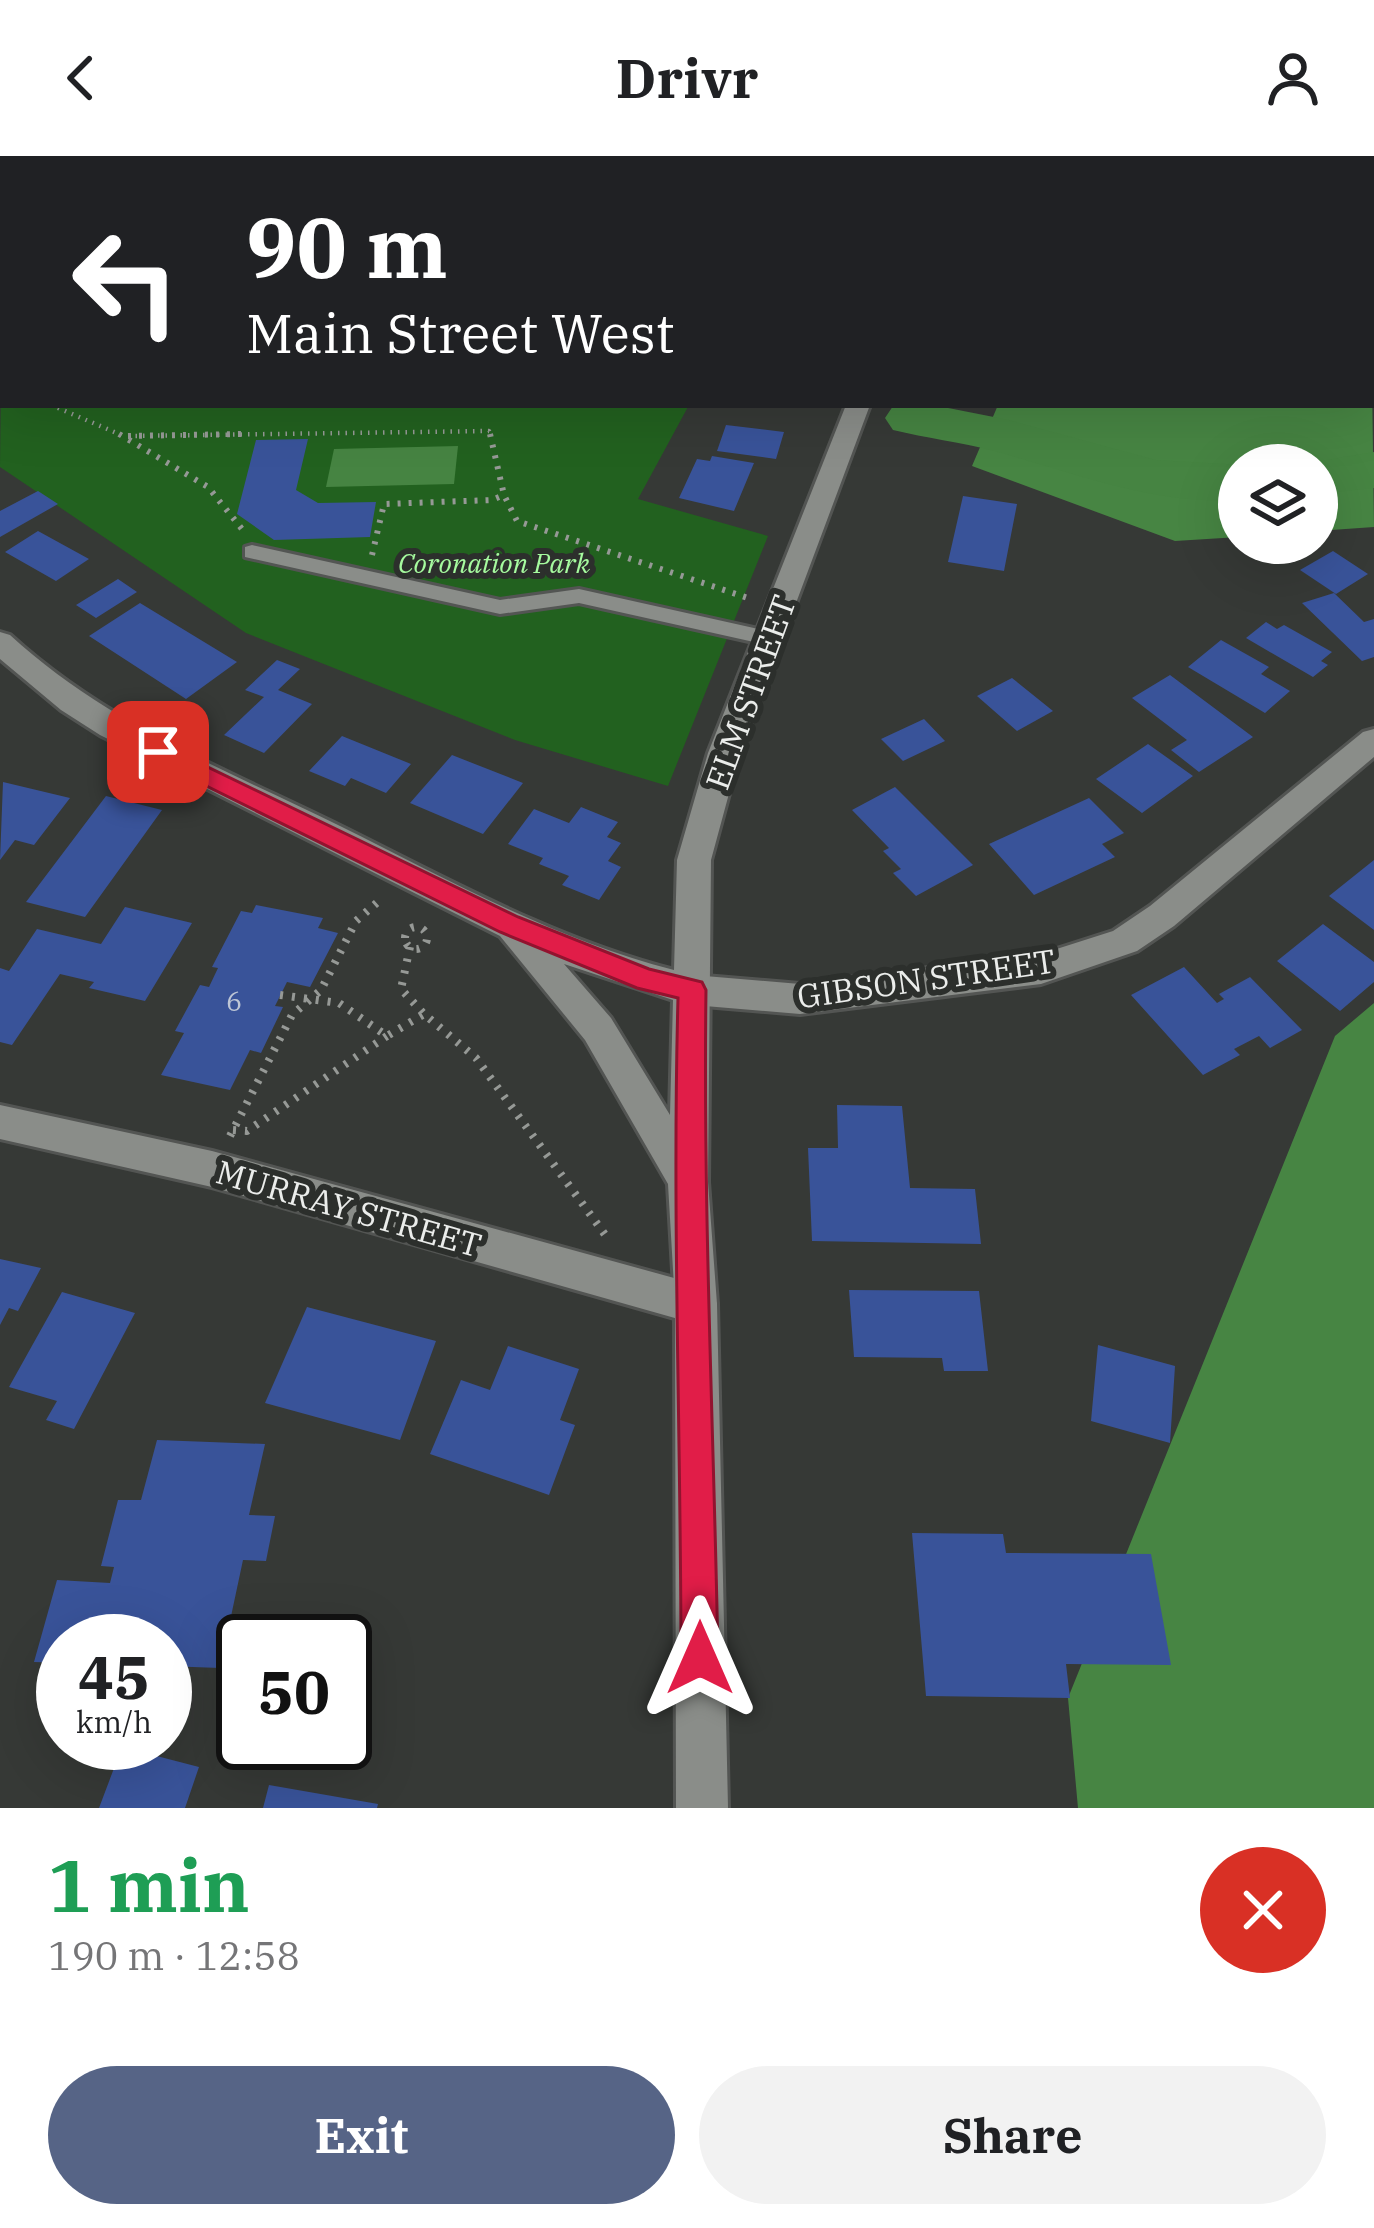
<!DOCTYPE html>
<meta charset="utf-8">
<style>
:root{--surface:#fff;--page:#f2f2f2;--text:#202124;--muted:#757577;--accent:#566486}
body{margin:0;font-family:"IBM Plex Serif",serif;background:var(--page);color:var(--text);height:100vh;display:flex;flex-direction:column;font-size:45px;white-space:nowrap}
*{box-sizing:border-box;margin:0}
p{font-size:39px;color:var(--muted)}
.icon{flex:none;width:66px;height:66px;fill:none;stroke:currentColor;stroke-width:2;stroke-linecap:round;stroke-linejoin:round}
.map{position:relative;height:1652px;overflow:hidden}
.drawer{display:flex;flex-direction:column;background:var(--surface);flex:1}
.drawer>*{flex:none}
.guide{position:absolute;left:0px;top:0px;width:1374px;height:252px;box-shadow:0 12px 48px #0002;background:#202124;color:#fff;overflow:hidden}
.controls{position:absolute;left:1218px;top:288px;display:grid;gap:24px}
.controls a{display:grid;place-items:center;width:120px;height:120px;border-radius:50%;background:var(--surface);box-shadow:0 12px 48px #0002;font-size:60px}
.speed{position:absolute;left:36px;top:1458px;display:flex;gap:24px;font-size:60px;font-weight:700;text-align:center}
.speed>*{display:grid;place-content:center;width:156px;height:156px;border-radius:50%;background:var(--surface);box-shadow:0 12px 48px #0002;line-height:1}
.speed small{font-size:30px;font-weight:400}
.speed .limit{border:6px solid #111;border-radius:18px;background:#fff;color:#111}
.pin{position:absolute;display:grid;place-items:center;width:102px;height:102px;color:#fff;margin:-51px;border-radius:24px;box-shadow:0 6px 18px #0006}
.me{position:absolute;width:132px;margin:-66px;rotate:0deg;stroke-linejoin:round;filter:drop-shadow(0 0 9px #0008)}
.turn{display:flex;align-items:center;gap:42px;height:252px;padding:0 48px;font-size:54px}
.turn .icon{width:156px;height:156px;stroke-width:2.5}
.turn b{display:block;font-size:84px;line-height:102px}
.round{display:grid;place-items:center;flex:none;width:126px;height:126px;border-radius:63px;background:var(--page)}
.headline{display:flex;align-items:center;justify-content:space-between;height:204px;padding:0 48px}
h1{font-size:72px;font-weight:700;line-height:90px;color:#1e9e55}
.cta{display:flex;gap:24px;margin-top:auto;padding:24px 48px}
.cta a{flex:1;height:138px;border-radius:72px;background:var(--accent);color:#fff;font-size:48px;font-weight:700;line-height:138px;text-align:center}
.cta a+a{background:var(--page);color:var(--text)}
header{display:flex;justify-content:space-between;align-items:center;height:156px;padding:0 48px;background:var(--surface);font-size:54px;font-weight:700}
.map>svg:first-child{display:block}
.green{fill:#22611f}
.forest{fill:#478543}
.water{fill:#468442}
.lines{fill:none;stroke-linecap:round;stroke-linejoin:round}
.river{fill:#468442;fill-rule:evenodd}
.building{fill:#395399}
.lane-casing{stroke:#535553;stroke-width:6}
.street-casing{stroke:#535553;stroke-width:6}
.secondary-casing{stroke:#535553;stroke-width:6}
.path-far2{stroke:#969996;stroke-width:4.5;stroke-dasharray:1.5 6;stroke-linecap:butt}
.path-far1{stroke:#969996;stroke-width:6;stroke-dasharray:3 8;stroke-linecap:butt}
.path{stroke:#969996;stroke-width:8;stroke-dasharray:3 9;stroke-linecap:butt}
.lane{fill:#8a8d89;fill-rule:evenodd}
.street{fill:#8a8d89;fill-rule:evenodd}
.secondary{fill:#8a8d89;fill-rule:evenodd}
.route{fill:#e11d48;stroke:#92132f;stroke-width:3}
.labels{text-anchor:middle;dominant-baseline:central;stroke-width:12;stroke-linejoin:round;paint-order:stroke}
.far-park-label{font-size:27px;font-style:italic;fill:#a6fb9f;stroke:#2c2f2c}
.number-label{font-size:27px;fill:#bec6d6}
.street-label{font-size:33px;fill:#ebedeb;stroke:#2c2f2c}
</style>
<header><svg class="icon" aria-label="back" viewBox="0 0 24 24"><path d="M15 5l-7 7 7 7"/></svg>Drivr<svg class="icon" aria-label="person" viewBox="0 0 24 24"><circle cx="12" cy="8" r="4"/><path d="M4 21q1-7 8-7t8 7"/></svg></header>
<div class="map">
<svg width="1374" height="1652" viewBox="0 0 1374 1652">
<rect width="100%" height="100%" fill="#363936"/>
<path class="green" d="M3,41V249H689L638,343L768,380L668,630L515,584L246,477L0,311Z"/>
<path class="forest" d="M1371,149L1374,371L1317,375V309H1239V381L1175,385L972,310L998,249H1371Z
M1374,847V1652H1078L1068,1542L1335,880Z"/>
<path class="water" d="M458,290L454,328L326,331L334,293Z"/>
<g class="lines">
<path class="river" d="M933,249L1009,264L1156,304L1243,309H1239V344C1152,349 1076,317 994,295C960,286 926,282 893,274L885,262L893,250Z
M1374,296V332L1317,338V309H1295Z"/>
</g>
<path class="building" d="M726,269L784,276L776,303L717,295Z
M308,283L296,334L318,347L376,346L370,381L274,384L237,358L256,284Z
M712,300L754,307L734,355L679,342L697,303L710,305Z
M38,335L58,348L0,381V355Z
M963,340L1017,348L1004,415L948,406Z
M38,375L89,403L56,425L5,396Z
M1333,395L1368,418L1336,438L1300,414Z
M118,423L137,436L96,462L76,449Z
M1334,437L1364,466L1374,463V501L1362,505L1302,447Z
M140,447L237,506L186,543L89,480Z
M1266,466L1277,473L1284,469L1332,496L1321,505L1328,509L1313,521L1246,482Z
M1221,484L1269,511L1261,518L1290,535L1265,557L1188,511Z
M277,504L300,513L278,534L312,548L264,597L224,579L264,541L245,534Z
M1170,519L1253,581L1199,616L1171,594L1187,584L1132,542Z
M1012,522L1053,555L1017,575L977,540Z
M924,563L945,585L903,605L881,583Z
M342,580L411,608L386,637L351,622L345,630L309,615Z
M1148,588L1193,620L1142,657L1096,623Z
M452,599L523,627L483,678L410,647Z
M3,626L70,642L34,689L15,684L0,704Z
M895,631L973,709L916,740L893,717L901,713L883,695L889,692L852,654Z
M106,640L162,654L85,761L26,746Z
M1089,642L1124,677L1102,688L1115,701L1034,739L989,688Z
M581,651L618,666L607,681L621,687L608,705L621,711L599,744L562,729L569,720L539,708L543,702L508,688L534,653L569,667Z
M1374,704V774L1329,740Z
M256,749L323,762L318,772L338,777L310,831L287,826L275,850L283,851L261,897L250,894L230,934L161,919L184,877L175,875L200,829L209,831L218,812L212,811L241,755L252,757Z
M125,751L192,767L145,845L89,832L94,826L60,818L12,889L0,886V812L9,815L37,773L101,788Z
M1323,768L1374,806V826L1340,855L1277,805Z
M1184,811L1217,847L1224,843L1219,838L1250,821L1302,874L1270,892L1259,880L1234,893L1240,899L1203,919L1131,839Z
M837,949L902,950L910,1032L975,1033L981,1088L812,1085L808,992H838Z
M0,1103L41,1112L18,1155L9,1152L0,1169Z
M849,1134L979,1135L988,1215H944L942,1202L854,1201Z
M62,1136L135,1157L74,1273L46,1264L57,1245L9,1231Z
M307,1151L436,1185L400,1284L265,1247Z
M1098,1189L1175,1210L1170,1287L1091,1265Z
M508,1190L579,1213L560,1264L575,1269L549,1339L430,1298L461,1224L490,1234Z
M157,1284L265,1288L249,1359L275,1360L266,1405L243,1404L220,1512L165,1510V1485H63V1507L34,1506L57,1424L110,1427L114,1411L101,1410L118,1344H141Z
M912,1377L1003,1378L1006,1397L1151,1398L1171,1509L1066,1508L1070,1542L926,1540Z
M122,1591L199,1611L185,1652H99Z
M269,1629L378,1648L377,1652H263Z"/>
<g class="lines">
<defs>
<path id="lane" d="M104,0H124L126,3H107Z
M429,0H445L427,3Z
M252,389L500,444L579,433L767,475L778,482L767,489L579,447L500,458L245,401V391Z"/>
<path id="street" d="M1374,573V601L1174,770L1137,795L1041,828L800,858L693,849L680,845L675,834L680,823L693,819L800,828L1041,798L1113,775L1150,750L1363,576Z
M0,949L212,995L696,1128L711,1134L717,1148L711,1162L696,1168L212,1031L0,983Z"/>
<path id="secondary" d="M901,0H941L943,3H903Z
M3,21V34L0,35V22Z
M1371,55H1374V67H1371Z
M846,249H870L740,597L711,704L708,1026L717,1148L728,1652H676L675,1148L668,1028L585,884L500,780L100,579L61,554L0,503V476L10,479C107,568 224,613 340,670C449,724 556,784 674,814L677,704L708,597ZM564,808L673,844L670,959L611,862Z"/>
</defs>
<use href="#lane" class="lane-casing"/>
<use href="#street" class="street-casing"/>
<use href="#secondary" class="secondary-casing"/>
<path class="path-far2" d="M0,205L3,210
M51,249L126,281
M128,280L489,275L491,281"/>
<path class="path-far1" d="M119,278L208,331L242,373
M490,278L504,339L517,365L748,442
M128,280L241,278
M372,399L384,348L492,344L504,339"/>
<path class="path" d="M405 782a11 11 0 1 1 22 0a11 11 0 1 1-22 0Z
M410,791L401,833L424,858
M280,839L339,847L387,880L424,858L476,902L606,1080
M233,974L247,975L387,880
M230,980L292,859L321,834L356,765L381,743"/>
<use href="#lane" class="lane"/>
<use href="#street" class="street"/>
<use href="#secondary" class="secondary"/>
</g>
<path class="route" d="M158,587L518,761L649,813L702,826L706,834C703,1057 714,1279 718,1502L713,1516L700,1521L687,1516L681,1502C681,1282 672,1062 678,842L637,832L500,776L150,602V589Z"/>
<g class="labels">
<g class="far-park-label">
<text x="494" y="406">Coronation Park</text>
</g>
<g class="number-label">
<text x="234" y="844">6</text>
</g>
<g class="street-label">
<text transform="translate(750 536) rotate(-70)">ELM STREET</text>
<text transform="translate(926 822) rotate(-8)">GIBSON STREET</text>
<text transform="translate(349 1052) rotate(16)">MURRAY STREET</text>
</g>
</g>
</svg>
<div class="controls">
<a><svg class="icon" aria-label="layers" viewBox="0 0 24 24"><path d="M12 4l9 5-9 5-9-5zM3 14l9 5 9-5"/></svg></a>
</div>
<div class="speed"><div>45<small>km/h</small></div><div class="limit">50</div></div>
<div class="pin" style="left:158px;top:596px;background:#d93025"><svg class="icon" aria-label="arrive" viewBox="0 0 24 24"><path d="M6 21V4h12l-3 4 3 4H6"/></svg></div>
<svg class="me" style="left:700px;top:1502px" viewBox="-20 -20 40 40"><path d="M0-17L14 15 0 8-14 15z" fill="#e11d48" stroke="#fff" stroke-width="4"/></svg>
<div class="guide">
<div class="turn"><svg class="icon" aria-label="left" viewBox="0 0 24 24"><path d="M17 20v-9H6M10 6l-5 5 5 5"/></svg><div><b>90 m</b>Main Street West</div></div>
</div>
</div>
<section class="drawer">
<div class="headline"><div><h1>1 min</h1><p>190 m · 12:58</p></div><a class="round" style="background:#d93025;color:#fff"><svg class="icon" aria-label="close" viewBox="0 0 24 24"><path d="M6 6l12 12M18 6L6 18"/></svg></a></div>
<div class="cta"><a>Exit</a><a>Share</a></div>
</section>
